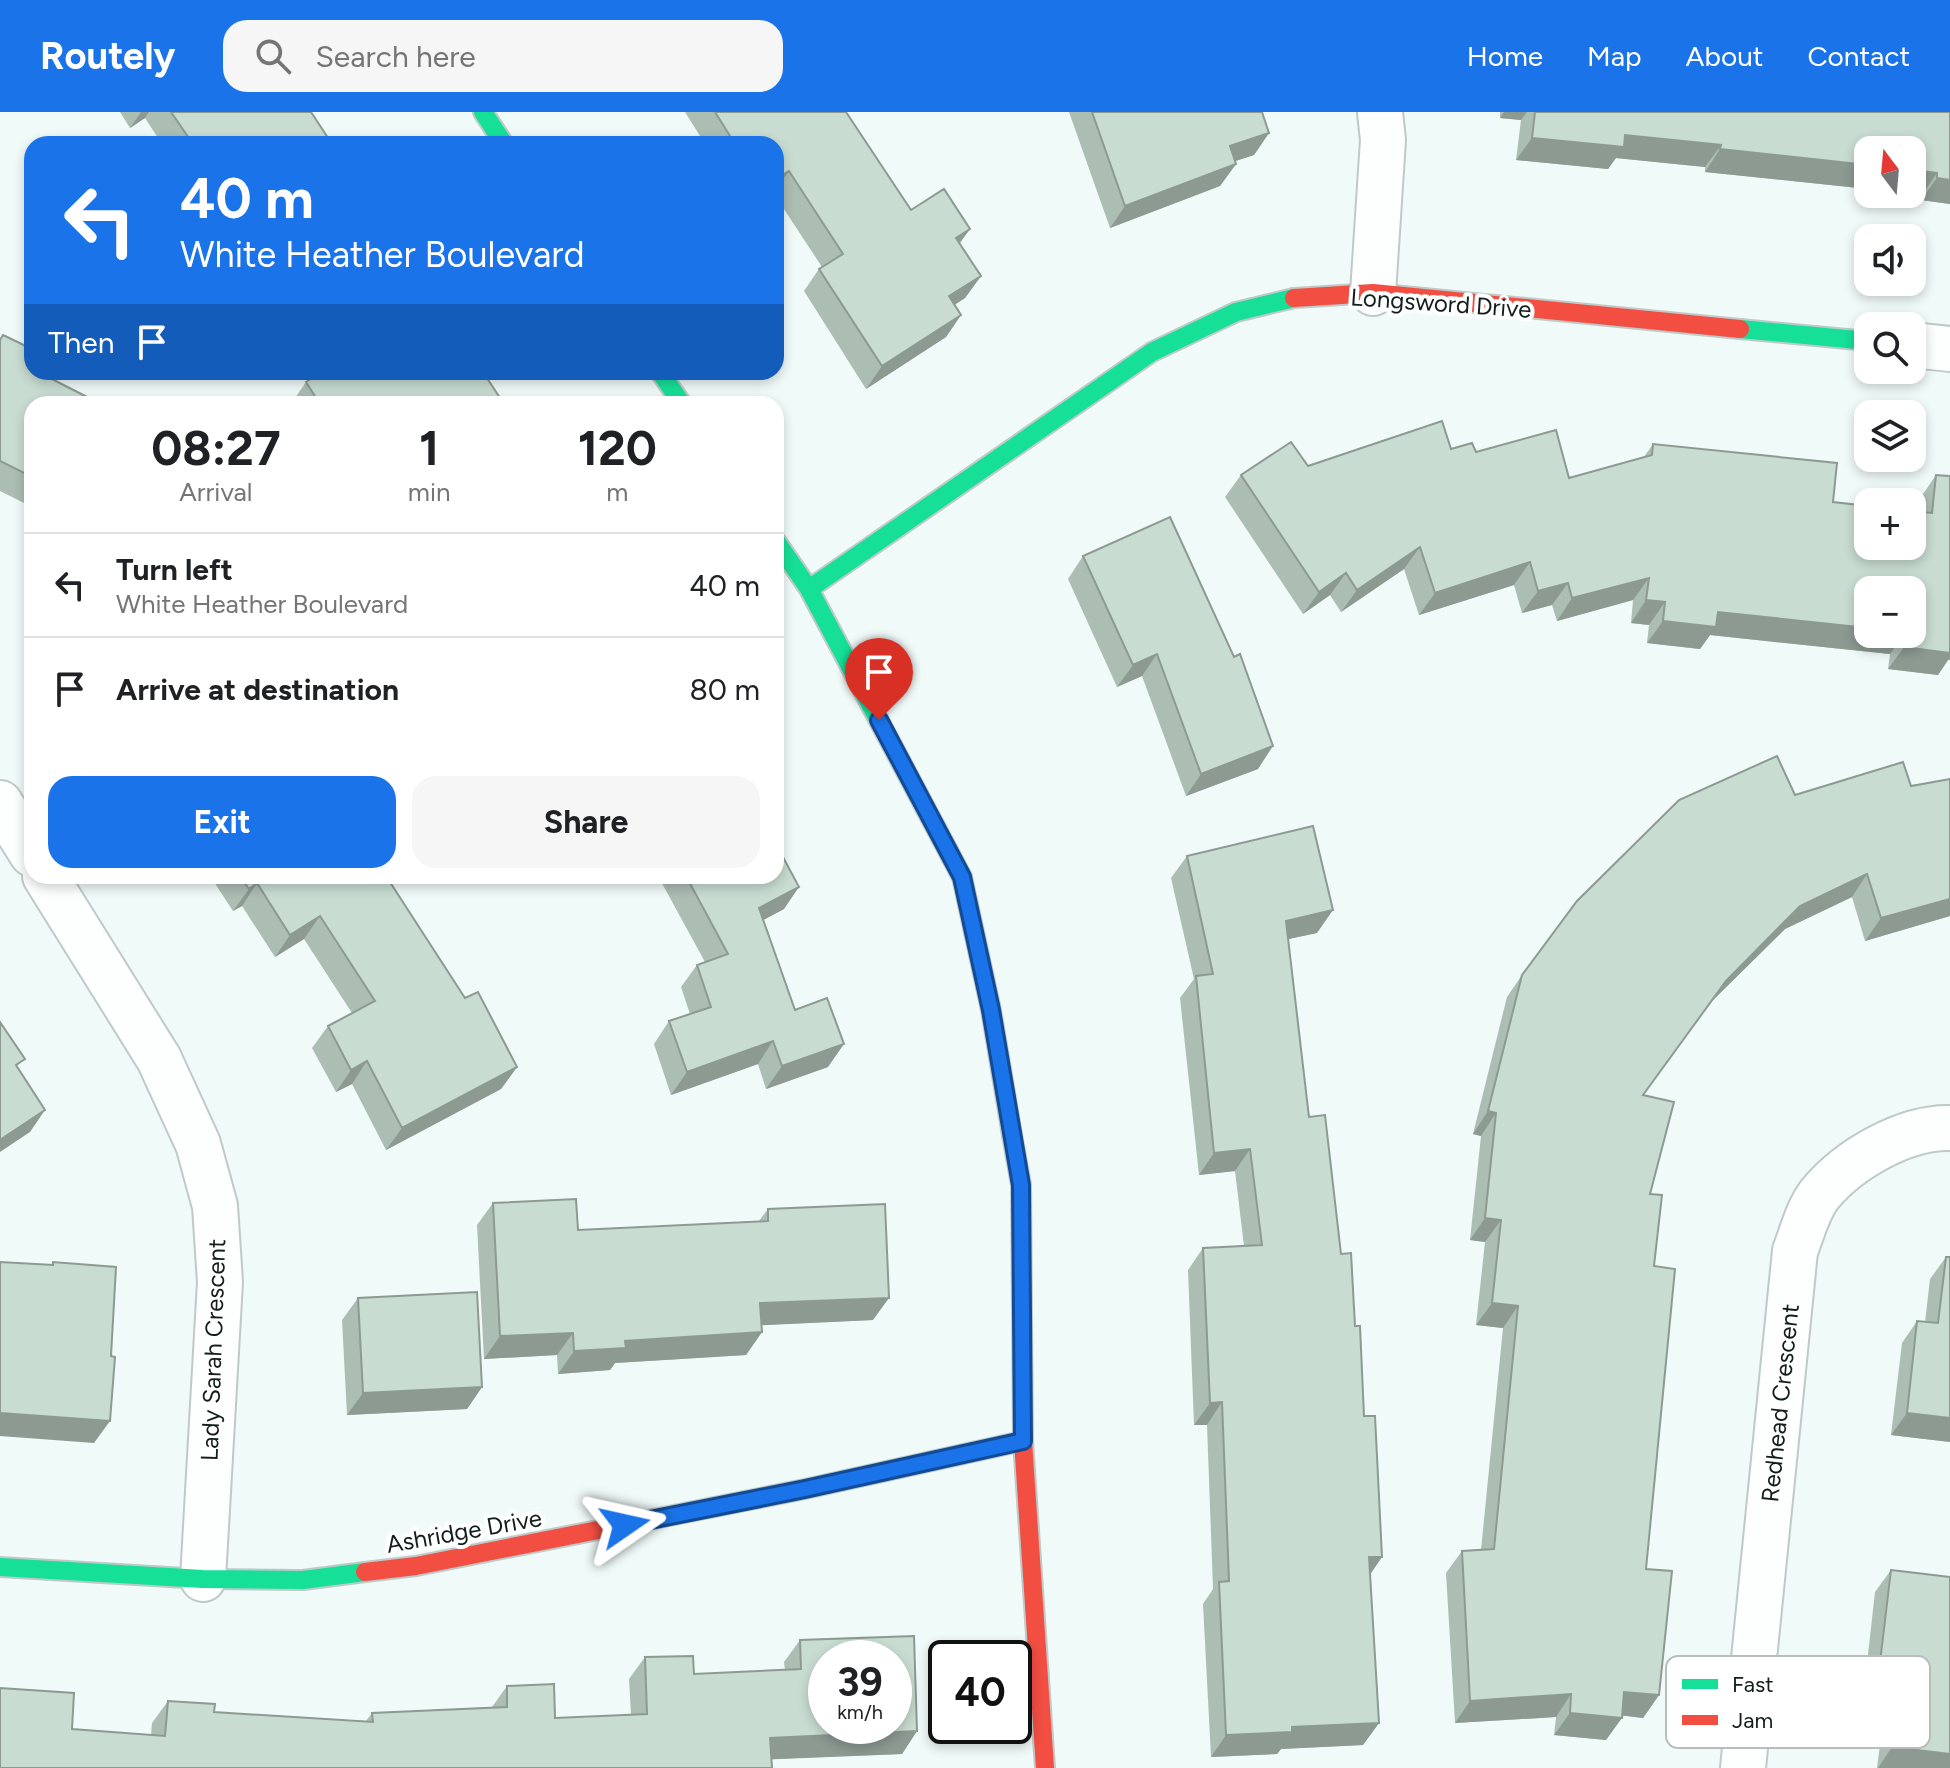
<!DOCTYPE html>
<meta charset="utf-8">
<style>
:root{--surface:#fff;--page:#f6f6f6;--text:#202124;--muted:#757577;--line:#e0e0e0;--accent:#1a73e8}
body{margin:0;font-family:Figtree,sans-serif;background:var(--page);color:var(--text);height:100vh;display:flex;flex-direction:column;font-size:30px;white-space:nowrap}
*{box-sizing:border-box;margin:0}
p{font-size:26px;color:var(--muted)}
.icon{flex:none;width:44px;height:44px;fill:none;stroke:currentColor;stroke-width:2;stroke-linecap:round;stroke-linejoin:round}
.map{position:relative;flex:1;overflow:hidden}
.panel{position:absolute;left:24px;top:284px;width:760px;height:488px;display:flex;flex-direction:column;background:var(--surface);border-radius:24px;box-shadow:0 4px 12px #0003}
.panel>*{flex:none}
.banner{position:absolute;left:24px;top:24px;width:760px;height:244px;border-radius:24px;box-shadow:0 4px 12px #0003;background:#1a73e8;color:#fff;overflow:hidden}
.needle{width:52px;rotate:344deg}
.controls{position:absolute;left:1854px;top:24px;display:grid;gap:16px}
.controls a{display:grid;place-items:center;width:72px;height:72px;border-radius:16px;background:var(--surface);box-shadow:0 4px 12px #0003;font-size:40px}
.speed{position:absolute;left:808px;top:1528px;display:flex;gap:16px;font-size:40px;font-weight:700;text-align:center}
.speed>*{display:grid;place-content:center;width:104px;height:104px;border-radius:50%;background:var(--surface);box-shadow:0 4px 12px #0003;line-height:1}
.speed small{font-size:20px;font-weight:400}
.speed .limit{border:4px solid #111;border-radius:12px;background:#fff;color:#111}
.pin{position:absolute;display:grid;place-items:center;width:68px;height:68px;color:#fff;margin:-82px -34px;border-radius:50% 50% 50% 0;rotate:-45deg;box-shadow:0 0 8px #0007}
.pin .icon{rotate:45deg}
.me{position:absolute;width:88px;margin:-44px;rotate:79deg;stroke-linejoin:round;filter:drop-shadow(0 0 6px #0008)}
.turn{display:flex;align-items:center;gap:28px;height:168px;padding:0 24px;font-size:36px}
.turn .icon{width:104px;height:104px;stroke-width:2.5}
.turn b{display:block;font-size:56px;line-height:68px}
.then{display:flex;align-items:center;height:76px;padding:0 24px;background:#0003;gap:16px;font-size:30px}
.eta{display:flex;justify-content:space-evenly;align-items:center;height:136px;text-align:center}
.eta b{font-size:48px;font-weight:700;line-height:56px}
.cta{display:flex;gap:16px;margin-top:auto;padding:16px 24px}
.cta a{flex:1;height:92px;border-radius:24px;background:var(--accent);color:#fff;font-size:32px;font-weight:700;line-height:92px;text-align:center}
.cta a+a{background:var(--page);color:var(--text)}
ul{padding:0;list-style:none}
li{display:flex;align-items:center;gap:24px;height:104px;padding:0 24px;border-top:2px solid var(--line)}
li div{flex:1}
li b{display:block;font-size:30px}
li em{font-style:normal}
header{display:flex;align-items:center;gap:48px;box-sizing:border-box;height:112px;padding:0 40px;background:var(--accent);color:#fff}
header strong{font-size:38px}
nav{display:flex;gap:44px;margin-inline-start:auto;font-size:28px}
.search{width:560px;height:72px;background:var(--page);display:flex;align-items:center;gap:20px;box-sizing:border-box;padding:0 28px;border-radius:24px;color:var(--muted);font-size:30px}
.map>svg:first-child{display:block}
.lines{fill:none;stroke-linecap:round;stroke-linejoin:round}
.street-casing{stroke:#bfcac8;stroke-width:48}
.fast-casing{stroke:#bfcac8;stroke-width:22}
.jam-casing{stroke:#bfcac8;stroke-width:22}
.street{stroke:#fdfefe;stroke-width:44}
.fast{stroke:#16e098;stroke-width:18}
.jam{stroke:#f24e42;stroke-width:18}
.wall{fill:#acbdb4;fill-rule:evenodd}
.shaded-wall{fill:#8c9a92}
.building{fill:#c8dcd1;stroke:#8c9a92;stroke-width:2;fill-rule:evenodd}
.route-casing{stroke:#114b97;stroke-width:20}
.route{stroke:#1a73e8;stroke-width:14}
.labels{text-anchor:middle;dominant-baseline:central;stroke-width:8;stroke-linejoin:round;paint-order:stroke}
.street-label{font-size:24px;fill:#121e1b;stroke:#fff}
.key{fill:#fff;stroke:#b8bcbb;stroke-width:2}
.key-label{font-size:22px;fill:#121e1b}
</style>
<header>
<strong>Routely</strong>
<div class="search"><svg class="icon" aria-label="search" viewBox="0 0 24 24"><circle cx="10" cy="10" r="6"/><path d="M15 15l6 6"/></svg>Search here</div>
<nav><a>Home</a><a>Map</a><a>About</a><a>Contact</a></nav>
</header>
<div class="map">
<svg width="1950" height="1656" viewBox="0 0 1950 1656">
<rect width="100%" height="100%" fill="#f0faf8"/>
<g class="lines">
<defs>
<path id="street" d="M1373,181L1383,28L1380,0
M1912,233L1950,237
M0,691L32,742
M45,764L159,947L198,1032L215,1094L220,1170L203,1467
M1743,1656L1795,1139C1802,1121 1808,1097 1820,1082C1849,1047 1905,1015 1950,1016"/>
<path id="fast" d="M483,0L504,32
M1740,217L1868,229
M660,260L682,292
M776,429L809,477L962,765L991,898L1012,1023
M809,477L1152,240L1236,200L1294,186
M0,1455L203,1467L303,1468L365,1460"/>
<path id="jam" d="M1294,186L1373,181L1740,217
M1012,1023L1021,1073L1023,1329L1045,1656
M365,1460L416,1454L805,1377L1023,1329"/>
</defs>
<use href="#street" class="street-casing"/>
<use href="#fast" class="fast-casing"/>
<use href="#jam" class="jam-casing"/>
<use href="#street" class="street"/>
<use href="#fast" class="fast"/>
<use href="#jam" class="jam"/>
</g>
<path class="wall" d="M120,0H311L332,32H162L145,6L130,16Z
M685,0H846L911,98L970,117L959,131L981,164L965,186L954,193L961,203L946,225L866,277L804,179L819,157L822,155L776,85V32H705Z
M1069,0H1262L1269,21L1254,43L1235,49L1236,52L1220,74L1110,116Z
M1500,0H1950V92L1921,88L1922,83L1868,38V77L1705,60V55L1616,46L1608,57L1516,48L1521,8L1500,6Z
M0,227L32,292V395L0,379Z
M319,260H483L504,292H291L306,270L320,261Z
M1653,332L1833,390L1919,399L1921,385L1936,363L1948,548L1938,563L1888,557L1890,542L1710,523L1700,537L1647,531L1649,513L1631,511L1633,488L1557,509L1552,493L1522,501L1514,473L1419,503L1404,457L1341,500L1330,483L1303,502L1225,385L1241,363L1451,337L1476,340L1569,366L1644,345ZM1912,478V522H1868Z
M1083,444L1258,657L1186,684L1142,564L1117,575L1068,467Z
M1795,683L1950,804L1865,829L1852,785L1785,817L1710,891L1643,983L1654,1154L1646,1457L1659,1583L1643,1606L1622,1603L1606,1628L1554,1623L1556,1605L1455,1611L1446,1461L1462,1439L1481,1438L1503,1216L1476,1213L1485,1130L1470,1128L1481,1024L1473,1022L1507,885L1522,863Z
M1187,744L1317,821L1288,827L1309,1005L1341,1142L1355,1214L1364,1304L1382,1445L1370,1462L1379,1611L1363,1633L1281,1637L1277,1642L1211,1645L1203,1492L1213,1477L1207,1313H1194L1188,1158L1203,1136L1244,1134L1235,1059L1199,1063L1180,886L1194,867L1171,766Z
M210,764H386L465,886L517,955L501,977L386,1038L352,972L336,980L312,936L328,914L352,901L304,827L275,845L242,794L233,799Z
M658,764H776L784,797L763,808L795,898L828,955L766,977L758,952L671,983L654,932L669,909L690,902L681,875L697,853L705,850Z
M493,1091L578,1118L759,1109L768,1097L873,1208L761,1213L762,1220L746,1243L615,1251L610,1258L558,1262L557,1243L484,1247L477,1113Z
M1946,1145L1950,1330L1891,1323L1902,1231L1917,1209L1925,1210L1930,1167Z
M358,1186L482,1275L467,1297L347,1303L342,1208Z
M1891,1458L1950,1656H1877L1880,1633L1858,1631L1875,1480Z
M800,1528L917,1619L902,1642L771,1647L0,1656L72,1617L151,1623L152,1611L168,1589L214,1600L366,1609L372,1601L492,1595L507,1574L555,1606L631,1603L629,1567L645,1545L694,1562L785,1558L784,1550Z"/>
<path class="shaded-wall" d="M141,0H149L145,6L130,16Z
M1504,0H1527L1521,8L1500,6Z
M1269,21L1254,43L1214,56L1230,34Z
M1625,23L1721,33L1705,55L1616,46L1608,57L1516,48L1532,26Z
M1720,37L1868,53V77L1705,60Z
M1236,52L1220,74L1110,116L1125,94Z
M1912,58L1937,61L1922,83L1912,82Z
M789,59L776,77V67Z
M1937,66L1950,68V92L1921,88Z
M970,117L954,139L956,126Z
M981,164L965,186L933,207L949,184Z
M961,203L946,225L866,277L882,254Z
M1420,435L1404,457L1341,500L1357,478Z
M1530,450L1514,473L1419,503L1435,481Z
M1346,461L1330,483L1303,502L1319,480Z
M1649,466L1633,488L1557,509L1572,486Z
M1568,471L1552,493L1522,501L1538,479Z
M1646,488L1665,490L1649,513L1631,511Z
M1718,500L1868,516V522H1904L1890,542L1710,523L1700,537L1647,531L1663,509Z
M1950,532V548H1948L1938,563L1888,557L1904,535Z
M1157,542L1142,564L1117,575L1133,553Z
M1273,634L1258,657L1186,684L1201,662Z
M1867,762L1852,785L1785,817L1710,891L1726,869L1800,794Z
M257,771L242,794L233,799L249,777Z
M799,775L784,797L743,819L759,796Z
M1950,787V804L1865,829L1881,806Z
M1333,798L1317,821L1270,831L1286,809Z
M320,804L304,827L275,845L290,823Z
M773,929L758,952L671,983L687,960Z
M844,932L828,955L766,977L782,954Z
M367,949L352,972L336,980L351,958Z
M517,955L501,977L386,1038L402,1016Z
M45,998L30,1020L0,1040V1028Z
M1488,999L1496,1001L1481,1024L1473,1022Z
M1250,1037L1235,1059L1199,1063L1214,1041Z
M1485,1106L1501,1108L1485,1130L1470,1128Z
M889,1186L873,1208L745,1214L760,1191Z
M1492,1191L1518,1194L1503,1216L1476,1213Z
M762,1220L746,1243L615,1251L610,1258L558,1262L574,1239L625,1229Z
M573,1221L557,1243L484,1247L500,1224Z
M482,1275L467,1297L347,1303L363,1281Z
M1222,1290L1207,1313H1194L1210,1291Z
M0,1301L110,1309L94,1331L0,1324Z
M1907,1301L1950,1306V1330L1891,1323Z
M1369,1445H1382L1367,1467Z
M1624,1580L1659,1583L1643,1606L1609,1602Z
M1571,1582L1556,1605L1455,1611L1470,1589Z
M1570,1601L1622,1606L1606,1628L1554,1623Z
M1873,1609L1895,1611L1880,1633L1858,1631Z
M1379,1611L1363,1633L1281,1637L1277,1642L1211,1645L1226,1623L1292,1615Z
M917,1619L902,1642L755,1648L770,1626Z
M1892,1635L1950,1642V1656H1878Z"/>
<path class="building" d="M171,0H311L332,32H193Z
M715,0H846L911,98L944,77L970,117L956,126L981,164L949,184L961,203L882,254L819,157L843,142L789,59L776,67V32H735Z
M1092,0H1262L1269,21L1230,34L1236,52L1125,94Z
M1535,0H1950V68L1937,66V61L1912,58V38H1868V53L1720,37L1721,33L1625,23L1624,35L1532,26Z
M3,223L32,237V260H48L46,264L97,290L96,292H32V365L0,349V228Z
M322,260H483L504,292H320L306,270Z
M1442,309L1451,337L1472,331L1476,340L1556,318L1569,366L1652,343L1653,332L1837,351L1833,390L1868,394V434H1912V399L1932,401L1936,363L1950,364V541L1904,535L1905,522H1912V478H1868V516L1718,500L1716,515L1663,509L1665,490L1646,488L1649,466L1572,486L1568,471L1538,479L1530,450L1435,481L1420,435L1357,478L1346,461L1319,480L1241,363L1291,330L1308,354Z
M1170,405L1234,545L1240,542L1273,634L1201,662L1157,542L1133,553L1083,444Z
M1777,644L1795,683L1903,650L1911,674L1950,667V787L1881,806L1867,762L1800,794L1726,869L1643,983L1674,990L1650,1082L1662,1083L1654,1154L1675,1157L1646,1457L1672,1459L1659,1583L1624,1580L1622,1606L1570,1601L1571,1582L1470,1589L1462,1439L1494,1437L1518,1194L1492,1191L1501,1108L1485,1106L1496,1001L1488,999L1522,863L1577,789L1679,688Z
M1313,714L1333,798L1286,809L1309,1005L1325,1003L1341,1142L1351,1141L1355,1214H1360L1364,1304H1375L1382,1445H1369L1379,1611L1292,1615V1620L1226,1623L1219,1470L1229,1469L1222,1290L1210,1291L1203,1136L1262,1133L1250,1037L1214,1041L1196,864L1213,862L1187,744Z
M776,732L799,775L759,796L795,898L827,886L844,932L782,954L773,929L687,960L669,909L711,895L697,853L728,842L686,764H776Z
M240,764H386L465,886L478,880L517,955L402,1016L367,949L351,958L328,914L375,889L320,804L290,823L257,771L249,777Z
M0,910L25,947L16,953L45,998L0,1028Z
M576,1087L578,1118L768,1109V1097L885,1092L889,1186L760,1191L762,1220L625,1229L626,1236L574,1239L573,1221L500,1224L493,1091Z
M1946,1145H1950V1306L1907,1301L1917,1209L1938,1211Z
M0,1150L53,1153V1150L116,1155L111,1244L115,1245L110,1309L0,1301Z
M477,1180L482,1275L363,1281L358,1186Z
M1891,1458L1950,1465V1642L1892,1635L1895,1611L1873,1609Z
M914,1524L917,1619L770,1626L772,1656H0V1576L74,1581L72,1617L165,1624L168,1589L215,1592L214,1600L373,1610L372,1601L507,1595V1574L554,1572L555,1606L647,1602L645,1545L693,1544L694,1562L801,1557L800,1528ZM826,1546H894V1614H826Z"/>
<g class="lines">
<defs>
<path id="route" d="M625,1413L805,1377L1023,1329L1021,1073L991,898L962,765L879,608"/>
</defs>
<use href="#route" class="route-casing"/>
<use href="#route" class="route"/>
</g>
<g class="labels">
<g class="street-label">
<text transform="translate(1441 191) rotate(4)">Longsword Drive</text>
<text transform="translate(213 1238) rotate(-88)">Lady Sarah Crescent</text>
<text transform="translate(1780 1291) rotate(-84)">Redhead Crescent</text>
<text transform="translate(464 1419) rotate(-10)">Ashridge Drive</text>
</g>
</g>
<rect x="1666" y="1544" width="264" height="92" rx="12" class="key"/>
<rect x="1682" y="1567" width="36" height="10" fill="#16e098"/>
<rect x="1682" y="1603" width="36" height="10" fill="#f24e42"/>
<g class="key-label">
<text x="1732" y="1580">Fast</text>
<text x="1732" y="1616">Jam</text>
</g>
</svg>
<div class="controls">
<a><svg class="needle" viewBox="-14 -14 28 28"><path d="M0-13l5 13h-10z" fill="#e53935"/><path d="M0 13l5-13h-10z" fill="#757577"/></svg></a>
<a><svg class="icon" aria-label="sound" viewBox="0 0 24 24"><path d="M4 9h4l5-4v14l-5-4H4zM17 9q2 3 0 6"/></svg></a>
<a><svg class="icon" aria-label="search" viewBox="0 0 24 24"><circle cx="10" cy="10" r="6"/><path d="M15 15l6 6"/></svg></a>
<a><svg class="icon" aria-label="layers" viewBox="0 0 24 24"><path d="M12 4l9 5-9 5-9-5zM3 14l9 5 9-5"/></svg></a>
<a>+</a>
<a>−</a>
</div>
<div class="speed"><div>39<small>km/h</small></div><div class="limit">40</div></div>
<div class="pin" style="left:879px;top:608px;background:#d93025"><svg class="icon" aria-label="arrive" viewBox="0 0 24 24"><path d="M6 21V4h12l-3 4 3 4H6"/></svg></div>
<svg class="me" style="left:625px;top:1413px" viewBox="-20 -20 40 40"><path d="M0-17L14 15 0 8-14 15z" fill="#1a73e8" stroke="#fff" stroke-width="4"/></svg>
<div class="banner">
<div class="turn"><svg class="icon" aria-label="left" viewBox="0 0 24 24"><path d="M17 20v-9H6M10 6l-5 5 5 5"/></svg><div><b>40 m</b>White Heather Boulevard</div></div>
<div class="then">Then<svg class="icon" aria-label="arrive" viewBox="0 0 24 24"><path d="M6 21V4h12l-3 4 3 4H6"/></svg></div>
</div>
<section class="panel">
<div class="eta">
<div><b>08:27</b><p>Arrival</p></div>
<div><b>1</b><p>min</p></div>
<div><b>120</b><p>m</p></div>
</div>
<ul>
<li><svg class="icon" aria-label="left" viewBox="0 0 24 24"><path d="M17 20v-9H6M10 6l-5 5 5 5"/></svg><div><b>Turn left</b><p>White Heather Boulevard</p></div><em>40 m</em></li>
<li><svg class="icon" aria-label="arrive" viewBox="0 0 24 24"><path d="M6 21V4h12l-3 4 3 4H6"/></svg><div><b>Arrive at destination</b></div><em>80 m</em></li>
</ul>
<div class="cta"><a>Exit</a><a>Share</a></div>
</section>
</div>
